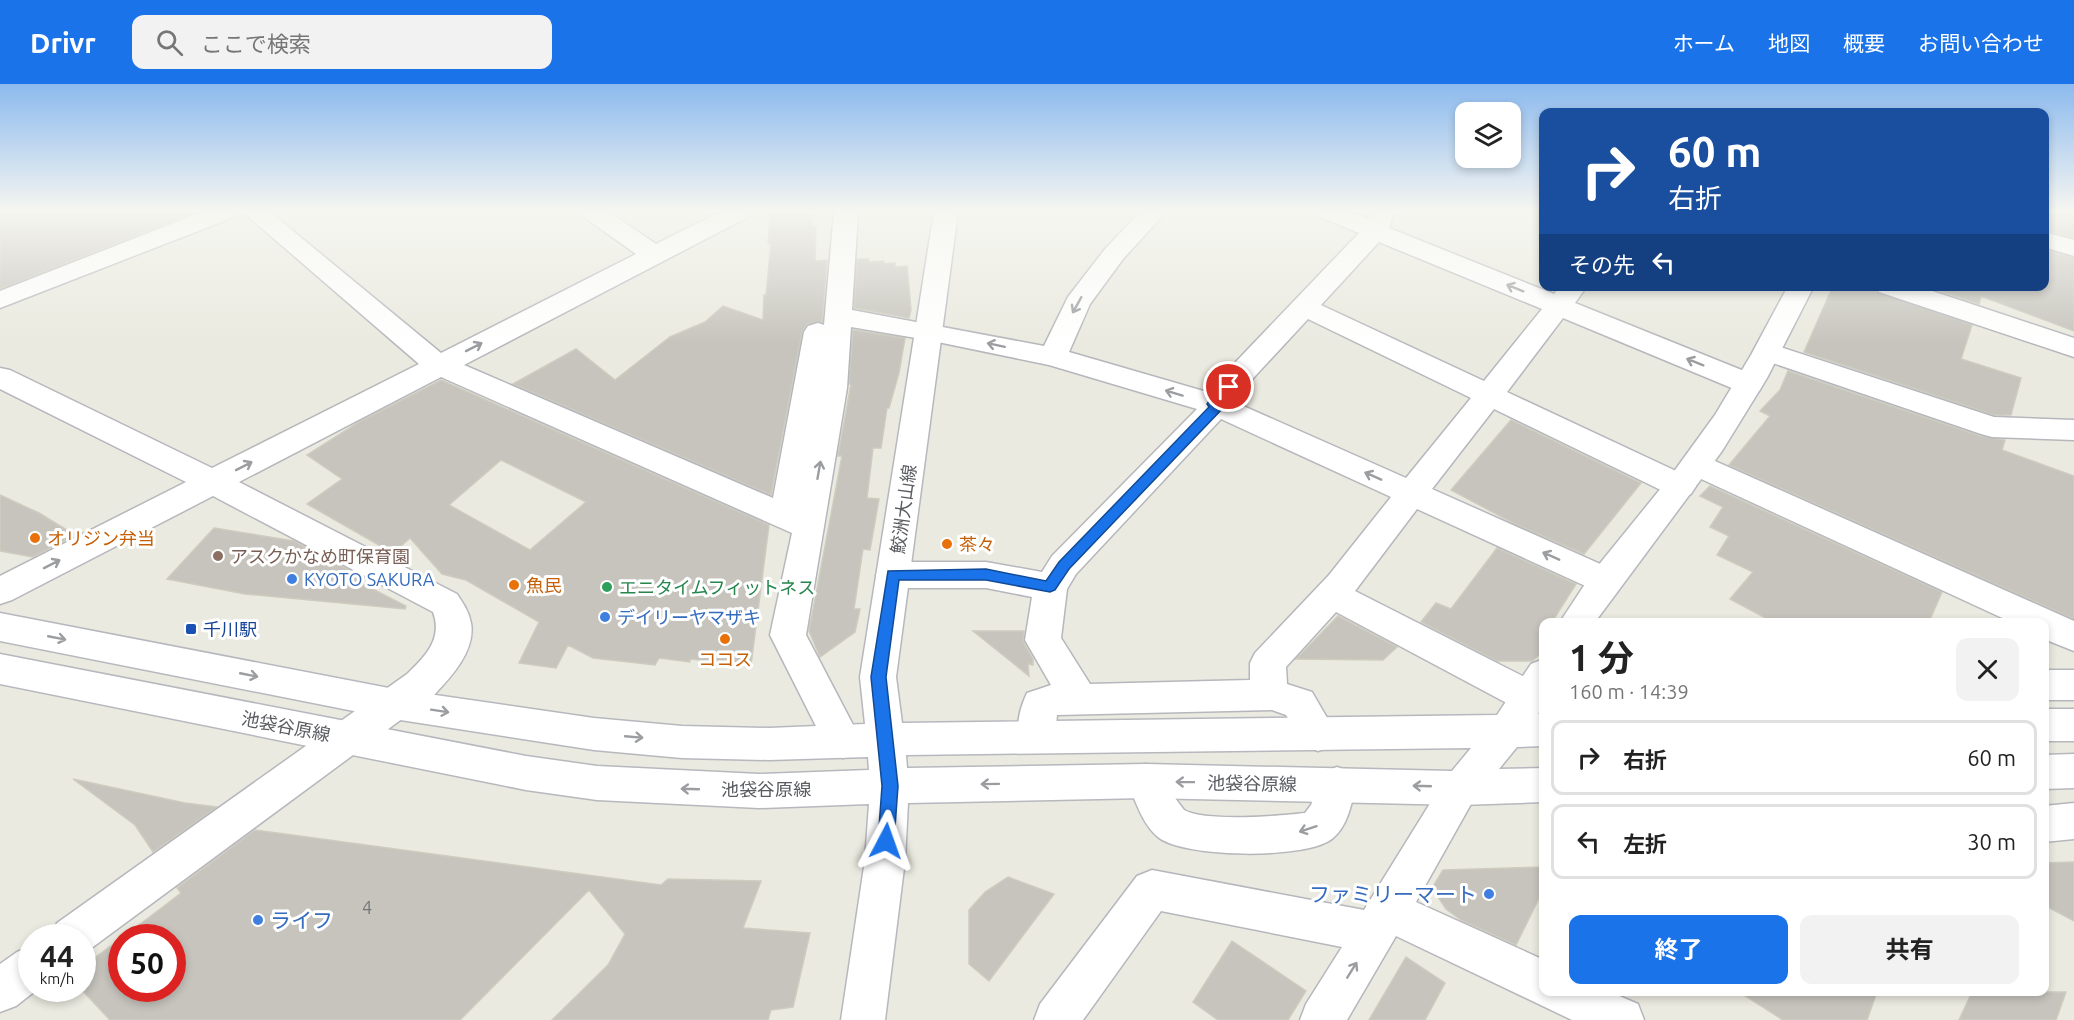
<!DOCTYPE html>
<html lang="ja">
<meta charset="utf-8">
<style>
:root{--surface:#fff;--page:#f2f2f2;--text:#222;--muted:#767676;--line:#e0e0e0;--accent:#1a73e8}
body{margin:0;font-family:Ubuntu,"Noto Sans JP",sans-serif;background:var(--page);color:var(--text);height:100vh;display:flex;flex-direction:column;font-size:22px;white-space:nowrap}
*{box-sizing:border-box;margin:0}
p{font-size:20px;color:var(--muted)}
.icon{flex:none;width:33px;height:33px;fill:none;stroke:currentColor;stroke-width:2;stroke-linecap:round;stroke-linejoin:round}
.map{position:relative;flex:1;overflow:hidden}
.panel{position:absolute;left:1539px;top:534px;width:510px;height:378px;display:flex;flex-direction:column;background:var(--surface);border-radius:12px;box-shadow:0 3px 9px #0003}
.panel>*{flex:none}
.top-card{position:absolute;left:1539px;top:24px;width:510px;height:183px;border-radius:12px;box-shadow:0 3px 9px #0003;background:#1a4fa0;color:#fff;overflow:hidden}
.tools{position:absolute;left:1455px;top:18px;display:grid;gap:12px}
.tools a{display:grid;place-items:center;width:66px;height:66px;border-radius:12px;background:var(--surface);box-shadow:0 3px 9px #0003;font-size:30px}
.speed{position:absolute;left:18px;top:840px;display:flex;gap:12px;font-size:30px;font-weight:700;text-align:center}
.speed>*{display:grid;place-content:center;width:78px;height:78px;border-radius:50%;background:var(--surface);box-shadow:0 3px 9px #0003;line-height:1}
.speed small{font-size:15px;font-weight:400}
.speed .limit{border:9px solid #d22;background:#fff;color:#111}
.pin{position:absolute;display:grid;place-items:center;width:51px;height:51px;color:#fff;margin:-26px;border:3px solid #fff;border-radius:50%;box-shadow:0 2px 6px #0007}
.me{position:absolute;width:66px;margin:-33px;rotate:4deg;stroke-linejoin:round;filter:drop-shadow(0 0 4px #0008)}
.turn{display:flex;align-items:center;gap:21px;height:126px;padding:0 30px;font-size:27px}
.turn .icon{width:78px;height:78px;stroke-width:2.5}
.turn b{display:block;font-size:42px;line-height:51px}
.then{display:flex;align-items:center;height:57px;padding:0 30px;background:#0003;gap:12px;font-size:22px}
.round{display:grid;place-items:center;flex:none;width:63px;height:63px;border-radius:12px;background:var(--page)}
.summary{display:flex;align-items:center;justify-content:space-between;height:102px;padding:0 30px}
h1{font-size:36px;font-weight:700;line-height:45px}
.button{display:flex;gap:12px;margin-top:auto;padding:12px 30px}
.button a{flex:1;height:69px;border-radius:12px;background:var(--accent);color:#fff;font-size:24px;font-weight:700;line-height:69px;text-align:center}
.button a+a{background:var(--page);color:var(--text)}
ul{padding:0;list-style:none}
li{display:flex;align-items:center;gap:18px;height:75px;margin:0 12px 9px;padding:0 18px;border:3px solid var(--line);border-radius:12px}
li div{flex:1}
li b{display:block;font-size:22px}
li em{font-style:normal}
header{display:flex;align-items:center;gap:36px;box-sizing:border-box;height:84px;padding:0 30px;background:var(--accent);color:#fff}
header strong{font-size:28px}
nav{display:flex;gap:33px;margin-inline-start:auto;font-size:21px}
.search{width:420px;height:54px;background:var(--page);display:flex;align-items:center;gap:15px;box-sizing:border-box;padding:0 21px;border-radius:12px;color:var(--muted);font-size:22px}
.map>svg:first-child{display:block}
.building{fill:#c6c4bd;stroke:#ceccbf;stroke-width:1.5;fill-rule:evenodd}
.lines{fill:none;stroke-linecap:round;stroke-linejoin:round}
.street-casing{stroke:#b6b7bc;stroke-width:3}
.secondary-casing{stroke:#b6b8be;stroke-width:3}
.street{fill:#fff;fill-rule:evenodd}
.secondary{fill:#fff;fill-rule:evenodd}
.oneway{stroke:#9b9da0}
.route{fill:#1a73e8;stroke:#114b97;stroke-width:1.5}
.food-dot{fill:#e8710a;stroke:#fff;stroke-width:2}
.education-dot{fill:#8d6e63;stroke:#fff;stroke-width:2}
.shop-dot{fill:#3f7fe0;stroke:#fff;stroke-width:2}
.leisure-dot{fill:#2e9e5b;stroke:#fff;stroke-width:2}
.transit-dot{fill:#1a4fb4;stroke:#fff;stroke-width:2}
.labels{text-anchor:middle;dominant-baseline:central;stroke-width:6;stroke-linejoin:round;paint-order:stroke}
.street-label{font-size:18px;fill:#595b60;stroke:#fff}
.food-label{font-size:18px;fill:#c56008;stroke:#fff;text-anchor:start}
.education-label{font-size:18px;fill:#785e54;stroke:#fff;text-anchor:start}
.shop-label{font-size:18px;fill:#366cbe;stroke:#fff;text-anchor:start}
.leisure-label{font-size:18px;fill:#27864d;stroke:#fff;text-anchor:start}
.transit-label{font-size:18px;fill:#164399;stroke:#fff;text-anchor:start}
.near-number-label{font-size:18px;fill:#747577}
.near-shop-label{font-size:21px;fill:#366cbe;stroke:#fff;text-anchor:end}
</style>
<header>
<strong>Drivr</strong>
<div class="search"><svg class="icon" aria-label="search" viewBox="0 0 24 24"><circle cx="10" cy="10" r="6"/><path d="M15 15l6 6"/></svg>ここで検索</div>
<nav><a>ホーム</a><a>地図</a><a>概要</a><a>お問い合わせ</a></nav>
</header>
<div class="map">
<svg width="2074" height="936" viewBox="0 0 2074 936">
<rect width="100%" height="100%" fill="#eaeae0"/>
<path class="building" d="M0,128H190L191,130L0,205Z
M812,128V143L816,142L815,177L827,176L822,238L807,240L802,248L771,411L513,300L576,265L615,296L670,253L705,238L723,222L763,236L764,211H766L771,160H768L770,129Z
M2044,128H2074V154L2044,146Z
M2044,165L2074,174V247L1981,212L1979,220L1926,202H2044Z
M857,175H869V178L884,177V180L895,179V183L907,182L911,226L909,234L854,224Z
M1833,202H1862L1972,241L1961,275L2021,294L2011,331H1994L1804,268Z
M853,246L905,254L899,289L889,324H887L881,364H873L867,414L879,415L870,466L863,465L854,525H860L855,548L820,573L809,547L842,372H838L851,300H849Z
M1788,287L1980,352L2005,356L2002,366L2074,392V535L1729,381L1770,332L1760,327L1780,306Z
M441,296L769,441L751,581L690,575V578L659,574L655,581L593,574L568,561L556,584L519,579L539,538L466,496L442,490L410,454L393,469L307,420L342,395L307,371L359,338ZM501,376L586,418L530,466L449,421Z
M1511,336L1641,399L1584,470L1515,440L1451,406Z
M1710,402L1942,508L1929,538H1773L1730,515L1753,488L1717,471L1729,452L1710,443L1723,423L1700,412Z
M0,411L39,429L75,451L33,473L0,467Z
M214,444L294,457L364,494L359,498L406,522L405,525L245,510L167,495Z
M1497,464L1576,500L1552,538H1544V567L1532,577H1497L1421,538L1436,519L1451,525Z
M1338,532L1397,563L1383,576L1296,575Z
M973,547H1024L1023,557L1033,575V581L1028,580L1029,592Z
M73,695L185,719L217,723L153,768L135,741Z
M255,746L661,801L668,795L761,797L743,844L810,849L793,923L771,926L768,936H552L608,881L625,850L589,806L460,936H110L80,904H82V883L122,854V904H172V854H122L181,809L177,804Z
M2074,778V837L2044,821V779Z
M1544,783V804L1516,861L1461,836L1446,825L1432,804L1443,786Z
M1008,793L1054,810L989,897L969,880V826L985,808Z
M1232,857L1306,907L1288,936H1218L1193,918Z
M1406,873L1445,899L1425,936H1369Z
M1739,908H1877L1867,936H1783Z
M1972,908H2066L2056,936H1959Z"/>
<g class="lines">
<defs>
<path id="street" d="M202,128H237L234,133L0,224V207Z
M243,128H270L441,269L636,170L584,133L581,128H609L656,160L720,128H751L748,133L464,281L773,414L804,248L808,242L818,239L824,241L834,128H858L852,226L1044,262L1068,213L1105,165L1140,128H1166L1123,175L1090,220L1069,268L1207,308L1359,149L1320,133L1317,128H1351L1368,135L1372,128H1394L1389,144L1554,210L1560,202H1587L1575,219L1759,293L1763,300L1759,307L1749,309L1739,307L1563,234L1507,308L1691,394L1696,402L1691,410L1680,413L1669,410L1494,325L1432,405L1616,487L1621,496L1616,505L1604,509L1592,505L1417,425L1355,507L1542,602V624L1529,628L1516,624L1336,528L1286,583L1287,600L1312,608L1337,651L1331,662L1318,667L1305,662L1286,631L1272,626L1057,631L1055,653L1049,664L1036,669L1023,664C1014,647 1019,626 1027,609L1051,601L1025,556L1032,513L986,504H893L881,500L876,491L881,482L893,478H986L1042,488L1052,472L1197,325L1049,281L928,256L851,243L847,304L806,551L862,658L856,670L843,674L830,670L770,551L792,449L441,293L239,398L457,510C463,519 469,528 471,539C476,567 450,594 433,612L82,871V854H51L57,839L407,590C425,573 443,555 433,528L213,412L12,516L0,520V492L186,398L0,305V284L10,286L212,384L419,280ZM1379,158L1542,225L1484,297L1321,221ZM1308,235L1471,314L1406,394L1232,317ZM1221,335L1391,413L1329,491L1255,569L1250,579V596L1090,600L1061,554L1067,505L1076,490Z
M2044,148L2074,156V172L2044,163Z
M1875,202H1917L2074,254V273L1879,208Z
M1768,259L1994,333L2074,336V356L1992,353L1981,350L1758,274L1754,268L1758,262Z
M1697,369L2074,537V567L2044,555V538H2011L1686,388L1682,380L1686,372Z
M2044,586H2074V616H2044Z
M1146,680L1160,685L1172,710L1184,726C1205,738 1279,732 1305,729L1311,721L1323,688L1337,683L1351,688L1356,700C1352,718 1348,742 1333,754C1308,776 1183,774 1158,753C1142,740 1135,715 1127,697L1132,685Z
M1461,687L1475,692L1480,704L1416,818L1544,876V908H1610L1638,920L1644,936H1572L1396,852L1347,936H1300L1306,920L1342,863L1161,827L1083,936H1034L1040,920L1137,792L1152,786L1364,826L1447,692Z
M2074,719V755L2044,758V722Z
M32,862V904H39L16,922L0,928V880L17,868Z"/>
<path id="secondary" d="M934,128H958L896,593L902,639L1497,631L1531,580L1544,575V621L1538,630H1544V662L1517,663L1499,685L1544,684V718L1461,721L1146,714L908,719L905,776L885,936H841L865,776L869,720L759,724L597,716L526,706L0,600V570L526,672L597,682L759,690L869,686L868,673L769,676L682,674L594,666L394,635L0,557V529L394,605L594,634L682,642L769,644L865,640L860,593ZM1471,664L1452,687L1146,680L907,684L906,671Z
M1788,202H1814L1767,294L1722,367L1595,538H1560L1593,488L1670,393L1715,331L1751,271Z
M2044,625H2074V657H2044Z
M2074,670V704L2044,705V671Z"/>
</defs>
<use href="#street" class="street-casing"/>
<use href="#secondary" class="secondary-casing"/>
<use href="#street" class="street"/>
<use href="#secondary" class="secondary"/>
</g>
<defs><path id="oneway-shaft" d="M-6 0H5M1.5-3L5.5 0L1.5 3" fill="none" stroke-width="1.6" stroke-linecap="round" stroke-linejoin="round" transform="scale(1.5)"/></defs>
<g class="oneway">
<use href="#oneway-shaft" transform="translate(1515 204) rotate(-158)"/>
<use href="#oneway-shaft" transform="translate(1077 221) rotate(119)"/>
<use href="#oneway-shaft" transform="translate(996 261) rotate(-168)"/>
<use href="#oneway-shaft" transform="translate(474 263) rotate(-27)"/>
<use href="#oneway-shaft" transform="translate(1695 278) rotate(-158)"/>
<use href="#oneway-shaft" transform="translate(1174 309) rotate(-163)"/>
<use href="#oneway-shaft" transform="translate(244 382) rotate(-27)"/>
<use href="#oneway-shaft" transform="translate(819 386) rotate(-80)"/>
<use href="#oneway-shaft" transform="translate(1373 392) rotate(-156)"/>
<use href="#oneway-shaft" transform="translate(1551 472) rotate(-156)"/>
<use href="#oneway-shaft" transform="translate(52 480) rotate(-27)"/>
<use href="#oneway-shaft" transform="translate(57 554) rotate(11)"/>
<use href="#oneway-shaft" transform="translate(249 591) rotate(11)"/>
<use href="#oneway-shaft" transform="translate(440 627) rotate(9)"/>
<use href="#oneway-shaft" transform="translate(634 653) rotate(5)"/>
<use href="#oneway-shaft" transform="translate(1185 698) rotate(-179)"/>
<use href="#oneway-shaft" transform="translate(990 700) rotate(179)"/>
<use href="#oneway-shaft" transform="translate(1422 702) rotate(-178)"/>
<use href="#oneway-shaft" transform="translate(690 705) rotate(-178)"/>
<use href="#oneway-shaft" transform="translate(1308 745) rotate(162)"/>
<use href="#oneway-shaft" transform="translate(1352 886) rotate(-58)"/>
</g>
<linearGradient id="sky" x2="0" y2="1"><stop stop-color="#8cbaee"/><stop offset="0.49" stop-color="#f6f6f1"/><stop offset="1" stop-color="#f6f6f1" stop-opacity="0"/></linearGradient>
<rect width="2074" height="259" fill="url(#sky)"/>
<path class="route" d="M1229,299L1235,303L1221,319L1223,322L1222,325L1069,485L1055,506L1050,508L986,496H899L886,593L898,702L894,757L892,763L886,765L880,763L878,757L882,702L871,593L888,487L986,485L1046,497L1059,478L1209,323L1207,320L1209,317L1225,301Z"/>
<g class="food-dot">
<circle cx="35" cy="454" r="6"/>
<circle cx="947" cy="460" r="6"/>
<circle cx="514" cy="501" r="6"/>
<circle cx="725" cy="555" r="6"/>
</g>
<circle class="education-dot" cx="218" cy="472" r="6"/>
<g class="shop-dot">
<circle cx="292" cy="495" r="6"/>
<circle cx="605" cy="533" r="6"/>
<circle cx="1489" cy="810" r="6"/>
<circle cx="258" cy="836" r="6"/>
</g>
<circle class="leisure-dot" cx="607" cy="503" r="6"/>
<rect class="transit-dot" x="185" y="539" width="12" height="12" rx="3"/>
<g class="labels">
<g class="street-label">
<text transform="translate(903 425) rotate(-82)">鮫洲大山線</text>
<text transform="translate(286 642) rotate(11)">池袋谷原線</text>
<text transform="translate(1252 699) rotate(1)">池袋谷原線</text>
<text x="766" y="705">池袋谷原線</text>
</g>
<g class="food-label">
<text x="47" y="454">オリジン弁当</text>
<text x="959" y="460">茶々</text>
<text x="526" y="501">魚民</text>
<text x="725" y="575" text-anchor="middle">ココス</text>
</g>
<g class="education-label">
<text x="230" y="472">アスクかなめ町保育園</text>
</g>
<g class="shop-label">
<text x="304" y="495">KYOTO SAKURA</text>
<text x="617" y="533">デイリーヤマザキ</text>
</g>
<g class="leisure-label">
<text x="619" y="503">エニタイムフィットネス</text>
</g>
<g class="transit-label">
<text x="203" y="545">千川駅</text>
</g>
<g class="near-number-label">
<text x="367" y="823">4</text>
</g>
<g class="near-shop-label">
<text x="1477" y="810">ファミリーマート</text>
<text x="270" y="836" text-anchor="start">ライフ</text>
</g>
</g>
</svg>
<div class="tools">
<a><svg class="icon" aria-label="layers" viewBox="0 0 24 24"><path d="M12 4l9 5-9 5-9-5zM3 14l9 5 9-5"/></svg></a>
</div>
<div class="speed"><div>44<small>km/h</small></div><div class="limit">50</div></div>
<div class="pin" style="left:1229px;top:303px;background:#d93025"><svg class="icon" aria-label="arrive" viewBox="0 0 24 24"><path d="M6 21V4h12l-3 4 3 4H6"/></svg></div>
<svg class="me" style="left:886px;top:757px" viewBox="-20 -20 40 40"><path d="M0-17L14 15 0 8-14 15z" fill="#1a73e8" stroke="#fff" stroke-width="4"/></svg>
<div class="top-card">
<div class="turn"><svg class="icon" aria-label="right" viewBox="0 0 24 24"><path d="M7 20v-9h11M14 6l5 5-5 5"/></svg><div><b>60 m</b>右折</div></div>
<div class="then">その先<svg class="icon" aria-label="left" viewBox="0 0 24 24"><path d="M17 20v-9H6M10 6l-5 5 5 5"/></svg></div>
</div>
<section class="panel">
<div class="summary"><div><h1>1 分</h1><p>160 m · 14:39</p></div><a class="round"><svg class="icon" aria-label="close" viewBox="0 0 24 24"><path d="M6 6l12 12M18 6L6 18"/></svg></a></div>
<ul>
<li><svg class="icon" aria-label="right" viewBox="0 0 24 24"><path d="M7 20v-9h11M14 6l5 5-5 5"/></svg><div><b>右折</b></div><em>60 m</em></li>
<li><svg class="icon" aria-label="left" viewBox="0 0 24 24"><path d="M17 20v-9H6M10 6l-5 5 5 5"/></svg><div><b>左折</b></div><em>30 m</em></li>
</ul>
<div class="button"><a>終了</a><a>共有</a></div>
</section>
</div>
